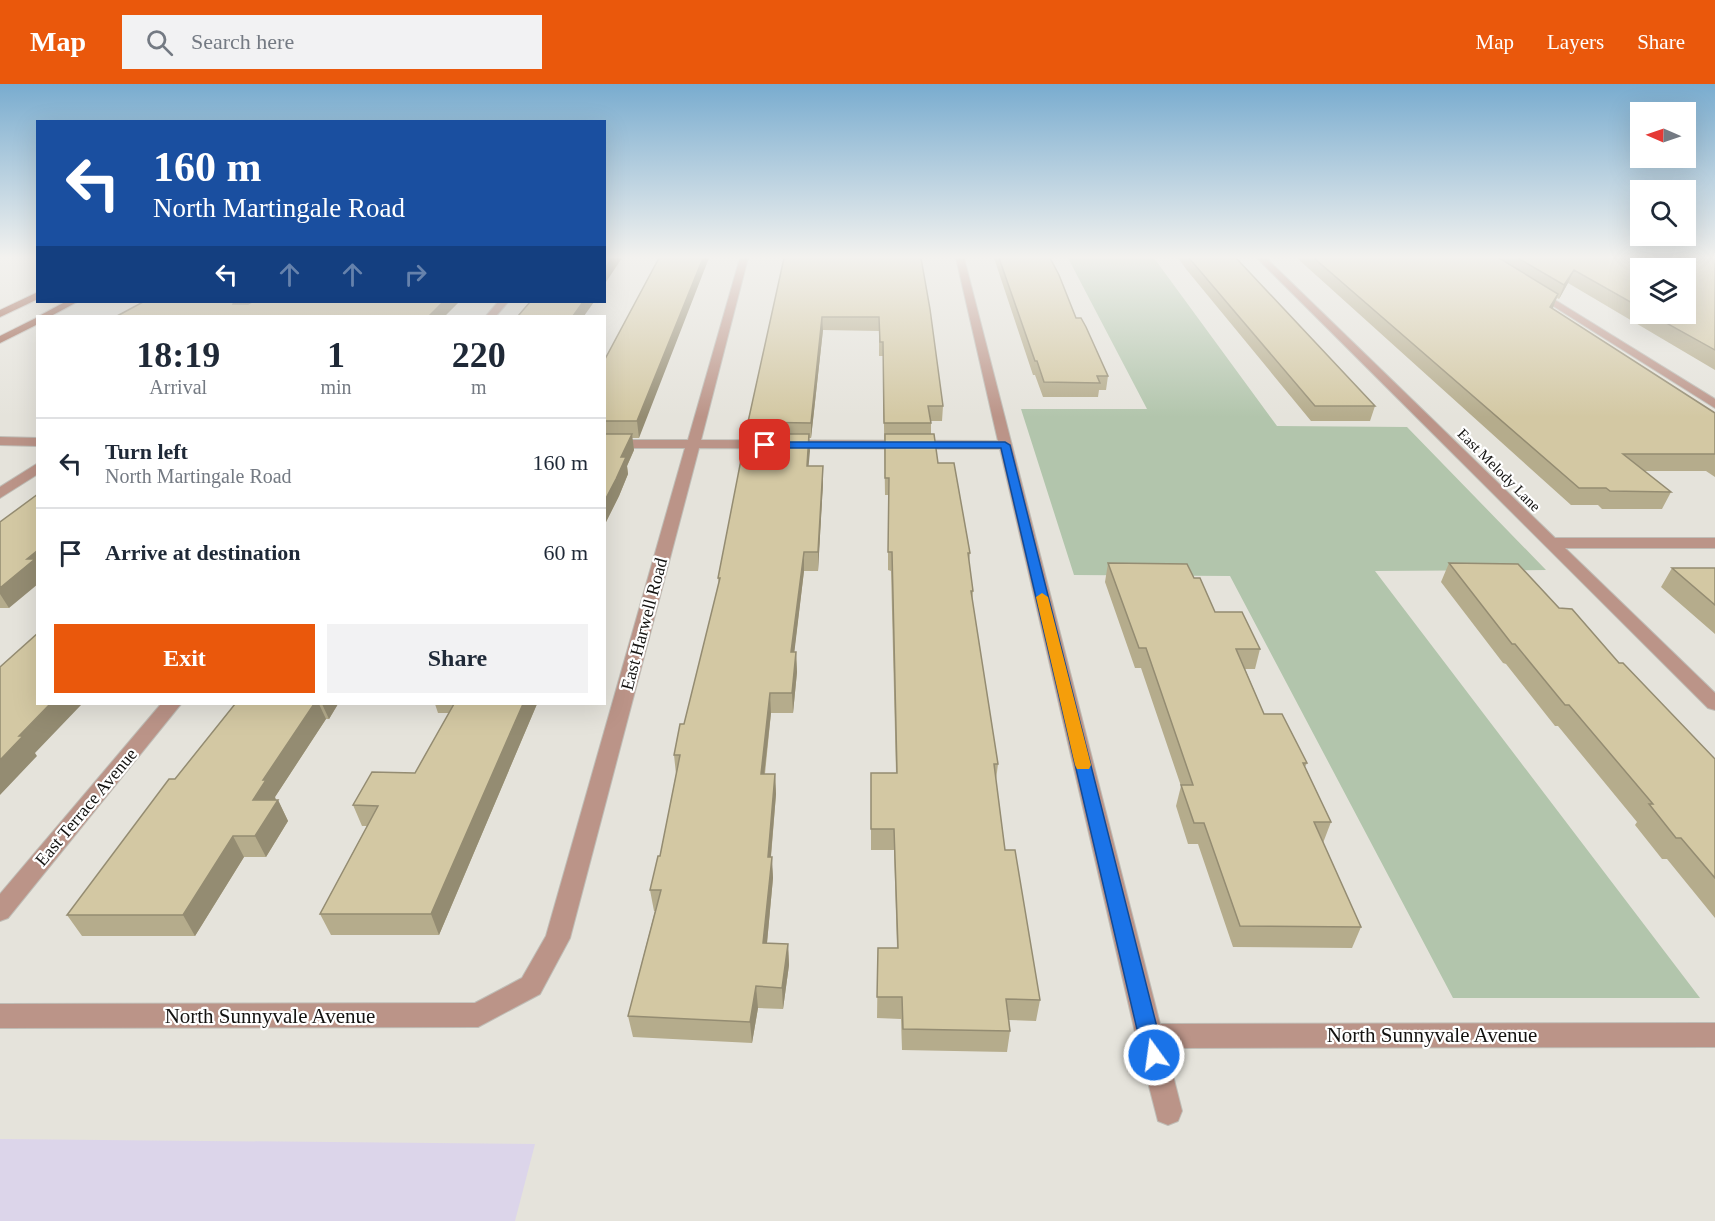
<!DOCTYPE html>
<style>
:root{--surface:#fff;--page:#f2f2f3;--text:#1f2937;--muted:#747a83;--line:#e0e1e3;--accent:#ea580c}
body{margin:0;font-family:Georgia,serif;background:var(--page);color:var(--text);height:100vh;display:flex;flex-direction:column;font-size:22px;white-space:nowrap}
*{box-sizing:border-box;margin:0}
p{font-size:20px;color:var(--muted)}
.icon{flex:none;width:33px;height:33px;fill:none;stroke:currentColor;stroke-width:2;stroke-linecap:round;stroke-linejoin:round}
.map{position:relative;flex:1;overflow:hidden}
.details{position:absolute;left:36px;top:231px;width:570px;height:390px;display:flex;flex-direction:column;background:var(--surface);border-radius:0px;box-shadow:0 6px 24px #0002}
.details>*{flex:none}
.top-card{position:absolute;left:36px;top:36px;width:570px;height:183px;border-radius:0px;box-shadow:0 6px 24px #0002;background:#1a4fa0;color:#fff;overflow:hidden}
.needle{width:39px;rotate:272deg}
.buttons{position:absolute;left:1630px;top:18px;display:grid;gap:12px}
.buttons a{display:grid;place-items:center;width:66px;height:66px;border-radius:0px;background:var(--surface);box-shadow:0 6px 24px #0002;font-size:30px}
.pin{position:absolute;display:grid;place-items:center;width:51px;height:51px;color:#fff;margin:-26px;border-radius:12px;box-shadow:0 3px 9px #0006}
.me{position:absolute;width:66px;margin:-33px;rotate:346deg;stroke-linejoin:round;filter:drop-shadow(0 0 4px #0008)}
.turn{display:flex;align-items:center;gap:21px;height:126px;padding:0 18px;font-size:27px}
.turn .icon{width:78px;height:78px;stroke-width:2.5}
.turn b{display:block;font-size:42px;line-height:51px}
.lanes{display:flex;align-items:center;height:57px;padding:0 18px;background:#0003;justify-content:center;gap:30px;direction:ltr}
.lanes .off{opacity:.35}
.eta{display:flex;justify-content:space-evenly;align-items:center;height:102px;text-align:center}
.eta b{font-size:36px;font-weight:600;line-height:42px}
.primary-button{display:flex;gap:12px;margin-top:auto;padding:12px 18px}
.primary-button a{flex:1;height:69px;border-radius:0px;background:var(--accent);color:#fff;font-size:24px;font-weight:600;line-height:69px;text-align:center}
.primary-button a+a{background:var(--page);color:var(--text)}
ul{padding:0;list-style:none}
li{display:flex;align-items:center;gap:18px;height:90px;padding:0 18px;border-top:2px solid var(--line)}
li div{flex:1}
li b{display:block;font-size:22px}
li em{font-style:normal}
header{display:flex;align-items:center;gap:36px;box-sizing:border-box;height:84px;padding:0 30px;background:var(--accent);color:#fff}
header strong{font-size:28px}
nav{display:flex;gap:33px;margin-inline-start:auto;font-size:21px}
.search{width:420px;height:54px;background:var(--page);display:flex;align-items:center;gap:15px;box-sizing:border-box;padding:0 21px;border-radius:0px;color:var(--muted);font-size:22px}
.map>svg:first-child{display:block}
.commercial{fill:#dcd5ea}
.green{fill:#b2c5ac}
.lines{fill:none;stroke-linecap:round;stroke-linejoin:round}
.minor-casing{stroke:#bfbdb6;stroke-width:2}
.primary-casing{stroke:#bfbdb6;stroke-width:2}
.minor{fill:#bb9488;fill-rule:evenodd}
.primary{fill:#93513c;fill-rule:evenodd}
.wall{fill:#b5ac8c;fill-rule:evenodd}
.shaded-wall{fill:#948c72}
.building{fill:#d3c8a3;stroke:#948c72;stroke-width:1.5}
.route{fill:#1a73e8;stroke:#114b97;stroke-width:1.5}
.slow{fill:#f59e0b}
.labels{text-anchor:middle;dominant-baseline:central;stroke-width:4.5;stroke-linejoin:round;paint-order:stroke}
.far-street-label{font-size:15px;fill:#131210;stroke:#fff}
.street-label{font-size:18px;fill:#131210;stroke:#fff}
.near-street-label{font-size:21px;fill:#131210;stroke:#fff}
</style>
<header>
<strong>Map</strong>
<div class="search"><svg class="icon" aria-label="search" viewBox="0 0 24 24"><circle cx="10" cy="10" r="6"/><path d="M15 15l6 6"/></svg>Search here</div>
<nav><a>Map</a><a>Layers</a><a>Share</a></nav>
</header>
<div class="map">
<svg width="1715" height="1137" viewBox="0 0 1715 1137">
<rect width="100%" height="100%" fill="#e5e3db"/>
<path class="commercial" d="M0,1055L535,1060L515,1137H0Z"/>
<path class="green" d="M1068,174H1154L1277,342L1407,343L1546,486L1375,487L1700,914H1453L1230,492L1074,491L1021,325H1147Z"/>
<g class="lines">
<defs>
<path id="minor" d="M740,174H748L701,356L998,357L956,174H964L1160,940L1715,939V963L1166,964L1182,1027L1178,1037L1168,1041L1158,1037L1136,952L1000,365L699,364L570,854L540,910L478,943L0,944V920L475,919L522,894L546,852L685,364H604V356H688Z
M1257,174H1266L1555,454H1715V464H1565L1715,609V626L1708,624Z
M1534,203L1715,315V324L1531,208V204Z
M498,218H508L496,232H486Z
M0,353L38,354V362L0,361Z
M38,379V390L0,414V403Z
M161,620H181L8,834L0,837V810Z"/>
<path id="primary" d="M38,208V215L0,233V226Z
M65,218H77L51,232H39Z
M38,233V240L0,259V252Z"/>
</defs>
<use href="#minor" class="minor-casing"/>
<use href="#primary" class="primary-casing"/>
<use href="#minor" class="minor"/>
<use href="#primary" class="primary"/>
</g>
<path class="wall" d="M659,174L639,354H632L634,366L627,382L628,390L619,412L604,442V277Z
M784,174H921L943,322L942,337H931V350L938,379L970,469L969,478L973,507L972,518L998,680L996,696L1005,766L1040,916L1036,937L1009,936L1010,947L1007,968L902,966L901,935L877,934L878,864H897L894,766H871V689H896L891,487L888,486V411H885L883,272H879V247L823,246L811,354H809L808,382H823V399L818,487H804L794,568H796L797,588L793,629H771L765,690H775L776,710L771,773L773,794L767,859L788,860L789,881L783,925L758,924L752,959L633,953L628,932L655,827H654L650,806L660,772L676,690L674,671L684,640L719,500L718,494L749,350L748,338Z
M994,174H1050L1076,234L1108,292L1106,306H1099L1098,313H1043L1035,291H1033Z
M1178,174H1236L1375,322L1370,337H1311L1186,185Z
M1297,174H1715V286L1568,199L1559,215L1557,214L1552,225L1715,329V393L1706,387H1644L1671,408L1662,425H1602L1598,421H1571ZM1641,184L1686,230H1641Z
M0,438L9,524H0Z
M1108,479L1194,494L1215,528L1260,565L1255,585H1245L1264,630L1307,679L1305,683L1331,738L1323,759L1361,843L1352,864L1233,863L1198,760H1188L1176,722L1181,702L1141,584H1135L1105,498Z
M1449,479L1559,524L1619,579L1715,675V834L1667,775H1662L1635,741L1637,738L1558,642H1555L1506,580L1503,579L1441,498Z
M1672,484H1715V550L1661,503Z
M235,620H338L329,635H326L275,713L276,716H278L288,737L266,773H244L195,852H82L67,831Z
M435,620H537L439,851H331L320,830L367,742H362L353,721L415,689L449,629H438Z"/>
<path class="shaded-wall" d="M612,174H622L604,201V186Z
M703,174H709L639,354L637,337Z
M1574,186L1568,199L1559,215L1564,201Z
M1558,210L1553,224L1544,237L1550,223Z
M234,218H257L239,230L233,220Z
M443,218H459L445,232H429Z
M583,218H594L584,232H573Z
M822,233L823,246L811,354V339Z
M632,350L634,366L627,382L628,390L619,412L604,442V418L621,373Z
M809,350L810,367L807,399V382Z
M823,382V399L818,487V468Z
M38,466V500L9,524L0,510V504L27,475Z
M804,468V487L792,588L791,568Z
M796,568L797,588L793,629L792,609Z
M770,609L771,629L762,710L761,690Z
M50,620H82L35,669L37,672L0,711V676L19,652Z
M314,620H319L326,635L275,713L276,717L253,716L263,696Z
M322,620H338L329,635Z
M523,620H537L439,851L431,830Z
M775,690L776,710L769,794L768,773Z
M278,716L288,737L266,773L255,752Z
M233,752L244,773L195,852L183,831Z
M772,773L773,794L765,880L763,859Z
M788,860L789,881L783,925L782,904Z
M756,902L758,924L752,959L750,938Z"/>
<path class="building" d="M604,174H612L604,186Z
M659,174H703L637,337H604V277Z
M784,174H921L930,225L943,322H928L931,339H884L883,258H880L879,233H822L811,339L748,338Z
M999,174H1050L1059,191L1076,234H1081L1086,243L1108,292H1097L1100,299L1044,298L1037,277H1035Z
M1189,174H1236L1375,322H1315Z
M1314,174H1499L1558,210L1550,223L1715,329V370H1623L1671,408L1610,407L1606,404H1579Z
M1518,174H1715V266L1650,230H1686V184H1641V224L1574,186L1564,201Z
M143,218H234L233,220H248L252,218H443L429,232H117Z
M530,218H583L573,232H518Z
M604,350H632L621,373H626L616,395L604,418Z
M746,350H809L807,382H823L818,468H804L791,568H796L792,609H770L761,690H775L768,773H772L763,859L788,860L782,904L756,902L750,938L628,932L661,806H650L658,772H660L680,671H674L680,640H684L720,494H718Z
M885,350H934L938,379H954L970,469H968L973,507H971L998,680H994L1005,766H1015L1040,916L1006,915L1010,947L903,945L902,913H877L878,864H898L894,745H871V689H897L892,468H888L889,394H885Z
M38,410V466L27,475H35L0,504V438Z
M1108,479L1187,480L1194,494H1200L1215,528H1242L1260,565H1236L1264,630H1282L1307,679H1303L1331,738H1314L1361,843L1240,842L1204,739H1194L1181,701H1193L1146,564H1139Z
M1449,479L1518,480L1559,524L1572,525L1619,579H1623L1715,675V794L1681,754H1676L1649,720H1653L1569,621H1565L1515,560H1512Z
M1672,484H1715V521Z
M38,549V620H50L19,652H23L0,676V583Z
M235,620H314L263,696H266L253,716H278L255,752H233L183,831H67L169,695H175Z
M454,620H523L431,830H320L378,722L353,721L372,688L415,689Z"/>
<linearGradient id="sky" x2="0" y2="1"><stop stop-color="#79accf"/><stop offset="0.52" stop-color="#f3f2ef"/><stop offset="1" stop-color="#f3f2ef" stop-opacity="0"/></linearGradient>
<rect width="1715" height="333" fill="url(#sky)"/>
<path class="route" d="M762,358H1005L1010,361L1164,971L1161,978L1154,980L1147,978L1143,971L1001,364H765L760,361Z"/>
<path class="slow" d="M1042,509L1048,513L1091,681L1089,685H1077L1075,681L1036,513Z"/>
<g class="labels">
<g class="far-street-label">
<text transform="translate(1499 386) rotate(45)">East Melody Lane</text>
</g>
<g class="street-label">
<text transform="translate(644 540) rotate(-75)">East Harwell Road</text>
<text transform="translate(86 723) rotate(-50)">East Terrace Avenue</text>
</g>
<g class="near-street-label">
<text x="270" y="932">North Sunnyvale Avenue</text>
<text x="1432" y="951">North Sunnyvale Avenue</text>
</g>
</g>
</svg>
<div class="buttons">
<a><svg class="needle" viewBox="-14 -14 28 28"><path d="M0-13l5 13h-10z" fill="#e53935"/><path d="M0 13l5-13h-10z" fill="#747a83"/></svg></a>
<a><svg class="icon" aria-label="search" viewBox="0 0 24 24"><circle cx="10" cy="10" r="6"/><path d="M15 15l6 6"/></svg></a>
<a><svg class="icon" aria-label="layers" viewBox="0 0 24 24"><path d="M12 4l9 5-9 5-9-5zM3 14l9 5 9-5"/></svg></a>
</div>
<div class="pin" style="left:765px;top:361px;background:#d93025"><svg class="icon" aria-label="arrive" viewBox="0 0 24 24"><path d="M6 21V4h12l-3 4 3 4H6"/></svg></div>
<svg class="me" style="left:1154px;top:971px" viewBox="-20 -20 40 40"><circle r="17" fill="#1a73e8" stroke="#fff" stroke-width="3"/><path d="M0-11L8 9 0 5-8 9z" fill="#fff"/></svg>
<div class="top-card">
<div class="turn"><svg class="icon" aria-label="left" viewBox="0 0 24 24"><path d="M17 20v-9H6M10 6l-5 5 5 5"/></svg><div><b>160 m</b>North Martingale Road</div></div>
<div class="lanes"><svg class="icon" aria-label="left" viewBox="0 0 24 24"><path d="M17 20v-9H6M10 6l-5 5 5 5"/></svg><svg class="icon off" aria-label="ahead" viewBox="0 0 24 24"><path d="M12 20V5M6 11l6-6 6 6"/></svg><svg class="icon off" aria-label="ahead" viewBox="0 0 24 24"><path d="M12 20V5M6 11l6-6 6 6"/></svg><svg class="icon off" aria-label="right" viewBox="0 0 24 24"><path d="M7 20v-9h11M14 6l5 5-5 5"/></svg></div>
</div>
<section class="details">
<div class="eta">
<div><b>18:19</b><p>Arrival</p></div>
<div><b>1</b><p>min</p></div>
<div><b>220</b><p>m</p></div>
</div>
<ul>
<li><svg class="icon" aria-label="left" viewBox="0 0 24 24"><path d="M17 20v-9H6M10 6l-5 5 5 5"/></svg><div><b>Turn left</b><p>North Martingale Road</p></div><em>160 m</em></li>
<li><svg class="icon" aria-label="arrive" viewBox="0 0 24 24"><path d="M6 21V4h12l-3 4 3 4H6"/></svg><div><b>Arrive at destination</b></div><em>60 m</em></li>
</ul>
<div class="primary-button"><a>Exit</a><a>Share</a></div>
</section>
</div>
